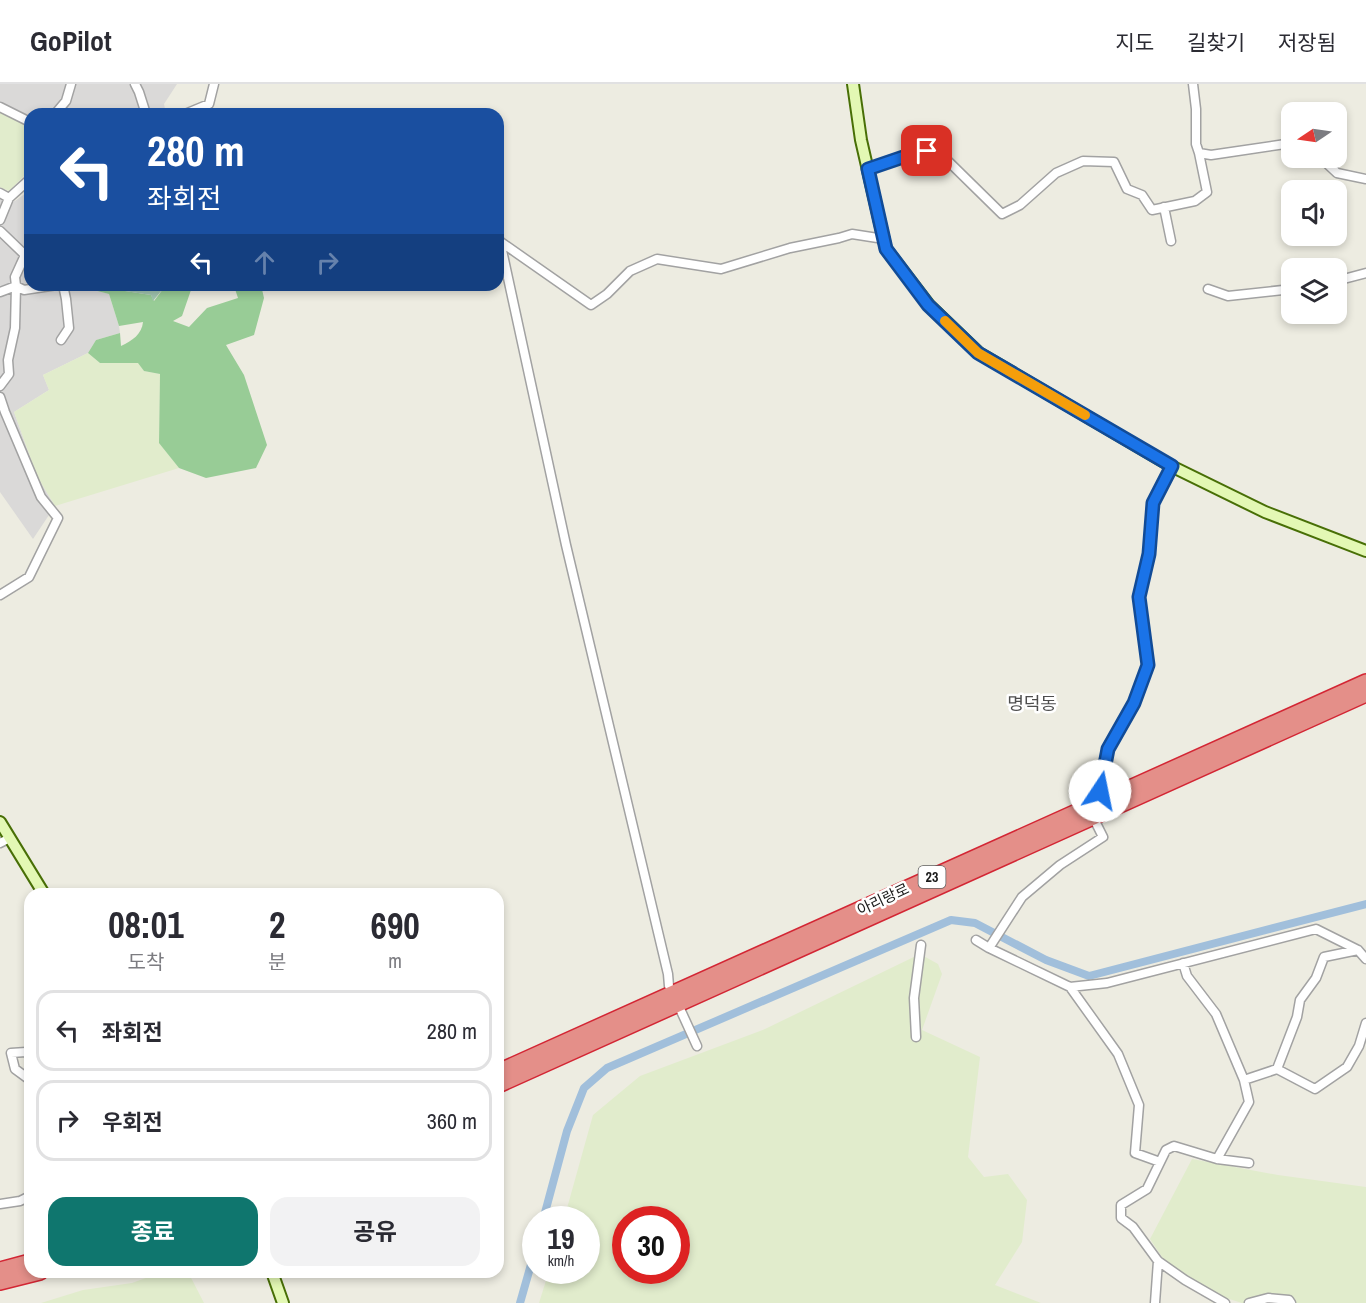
<!DOCTYPE html>
<html lang="ko">
<meta charset="utf-8">
<style>
:root{--surface:#fff;--page:#f2f2f3;--text:#2b2b33;--muted:#7c7c81;--line:#e1e1e2;--accent:#0f766e}
body{margin:0;font-family:"Archivo Narrow","Noto Sans KR",sans-serif;background:var(--page);color:var(--text);height:100vh;display:flex;flex-direction:column;font-size:22px;white-space:nowrap}
*{box-sizing:border-box;margin:0}
p{font-size:20px;color:var(--muted)}
.icon{flex:none;width:33px;height:33px;fill:none;stroke:currentColor;stroke-width:2;stroke-linecap:round;stroke-linejoin:round}
.map{position:relative;flex:1;overflow:hidden}
.side{position:absolute;left:24px;top:804px;width:480px;height:390px;display:flex;flex-direction:column;background:var(--surface);border-radius:18px;box-shadow:0 3px 9px #0003}
.side>*{flex:none}
.guide{position:absolute;left:24px;top:24px;width:480px;height:183px;border-radius:18px;box-shadow:0 3px 9px #0003;background:#1a4fa0;color:#fff;overflow:hidden}
.needle{width:39px;rotate:257deg}
.controls{position:absolute;left:1281px;top:18px;display:grid;gap:12px}
.controls a{display:grid;place-items:center;width:66px;height:66px;border-radius:12px;background:var(--surface);box-shadow:0 3px 9px #0003;font-size:30px}
.speed{position:absolute;left:522px;top:1122px;display:flex;gap:12px;font-size:30px;font-weight:700;text-align:center}
.speed>*{display:grid;place-content:center;width:78px;height:78px;border-radius:50%;background:var(--surface);box-shadow:0 3px 9px #0003;line-height:1}
.speed small{font-size:15px;font-weight:400}
.speed .limit{border:9px solid #d22;background:#fff;color:#111}
.pin{position:absolute;display:grid;place-items:center;width:51px;height:51px;color:#fff;margin:-26px;border-radius:12px;box-shadow:0 3px 9px #0006}
.me{position:absolute;width:66px;margin:-33px;rotate:11deg;stroke-linejoin:round;filter:drop-shadow(0 0 4px #0008)}
.turn{display:flex;align-items:center;gap:21px;height:126px;padding:0 24px;font-size:27px}
.turn .icon{width:78px;height:78px;stroke-width:2.5}
.turn b{display:block;font-size:42px;line-height:51px}
.lanes{display:flex;align-items:center;height:57px;padding:0 24px;background:#0003;justify-content:center;gap:30px;direction:ltr}
.lanes .off{opacity:.35}
.eta{display:flex;justify-content:space-evenly;align-items:center;height:102px;text-align:center}
.eta b{font-size:36px;font-weight:700;line-height:42px}
.button{display:flex;gap:12px;margin-top:auto;padding:12px 24px}
.button a{flex:1;height:69px;border-radius:18px;background:var(--accent);color:#fff;font-size:24px;font-weight:700;line-height:69px;text-align:center}
.button a+a{background:var(--page);color:var(--text)}
ul{padding:0;list-style:none}
li{display:flex;align-items:center;gap:18px;height:81px;margin:0 12px 9px;padding:0 12px;border:3px solid var(--line);border-radius:18px}
li div{flex:1}
li b{display:block;font-size:22px}
li em{font-style:normal}
header{display:flex;align-items:center;gap:36px;box-sizing:border-box;height:84px;padding:0 30px;background:var(--surface);border-bottom:2px solid var(--line)}
header strong{font-size:28px}
nav{display:flex;gap:33px;margin-inline-start:auto;font-size:21px}
.map>svg:first-child{display:block}
.residential{fill:#dad9d8}
.farmland{fill:#e1eccc;fill-rule:evenodd}
.forest{fill:#98cc96}
.cemetery{fill:#a2c6b1}
.lines{fill:none;stroke-linecap:round;stroke-linejoin:round}
.canal{stroke:#a1bfdb;stroke-width:8}
.street-casing{stroke:#a2a2a2;stroke-width:11}
.secondary-casing{stroke:#486f06;stroke-width:14}
.highway-casing{stroke:#d32634;stroke-width:18}
.street{stroke:#fff;stroke-width:8}
.secondary{stroke:#e3f8b4;stroke-width:10}
.highway{stroke:#e48f89;stroke-width:15}
.route-casing{stroke:#114b97;stroke-width:15}
.route{stroke:#1a73e8;stroke-width:10}
.slow{stroke:#f59e0b;stroke-width:10}
.labels{text-anchor:middle;dominant-baseline:central;stroke-width:5;stroke-linejoin:round;paint-order:stroke}
.shield{fill:#fff;stroke:#5f5f5f;stroke-width:1.5}
.shield-label{font-size:14px;font-weight:bold;fill:#1b1b1b}
.street-label{font-size:15px;fill:#1b1b1b;stroke:#fff}
.quarter-label{font-size:18px;fill:#4e4e4e;stroke:#fff}
</style>
<header>
<strong>GoPilot</strong>
<nav><a>지도</a><a>길찾기</a><a>저장됨</a></nav>
</header>
<div class="map">
<svg width="1366" height="1219" viewBox="0 0 1366 1219">
<rect width="100%" height="100%" fill="#edece1"/>
<path class="residential" d="M0,0H177L164,20L166,30H30V40L16,36L0,28Z
M30,106V201H74L109,210L119,242L120,249L96,256L88,269L43,291L49,306L14,328L37,392L55,422L33,455L0,408V112L15,117Z"/>
<path class="farmland" d="M0,28L30,44V86L9,107L0,103Z
M88,269L100,279H139L144,287L160,290L159,358L179,384L55,422L37,392L14,328L49,306L43,291Z
M920,870L938,880L942,890L922,946L980,973L968,1073L984,1093L1008,1090L1027,1116L1022,1158L995,1201L1041,1219H539L549,1187L586,1186V1136L564,1135L593,1031L640,992L765,945ZM626,1136H676V1186H626Z
M1192,1075L1278,1091L1366,1103V1219H1242L1194,1204L1168,1182L1150,1155Z
M162,1188H188L204,1219H41L83,1206L132,1199Z"/>
<path class="forest" d="M74,201H112L119,206L151,211L154,217L166,201H190L191,206L182,232L173,237L189,243L207,224L238,214L234,202L249,206L256,201H261L264,214L254,251L226,261L244,291L267,361L256,384L206,394L179,384L159,359L160,290L144,287L138,279H100L88,269L96,256L120,249L121,262C132,257 142,250 143,238L119,242L109,210Z"/>
<path class="cemetery" d="M112,201H166L153,217L151,211L118,206Z"/>
<g class="lines">
<path class="canal" d="M543,1136L567,1047L584,1004L607,984L951,836L975,839L1046,876L1089,892L1366,820
M520,1219L536,1163"/>
<defs>
<path id="street" d="M135,0L139,8L146,30
M1193,0L1196,25V60L1199,69L1211,71L1292,59
M0,23L30,38
M55,30L66,17L71,0
M185,30L209,20L214,0
M1321,74L1337,89L1366,95
M868,85L909,71L927,67L948,77L1002,130L1020,121L1056,89L1083,77L1114,78L1127,105L1142,111L1152,126L1195,117L1207,108L1199,69
M0,109L9,114L30,95
M1164,123L1171,157
M0,136L9,114
M0,147L25,171L15,193L16,202L15,244L8,276L9,290L0,302
M498,156L591,221L607,210L630,187L657,175L721,185L790,164L839,154L852,150L884,155
M500,157L566,461L668,890L669,902
M1336,197L1366,189
M1208,205L1228,212L1292,205
M0,208L16,202L24,206L57,201
M61,256L69,244L66,215L63,201
M0,313L5,328L41,413L58,434L29,493L0,511
M1100,707L1108,665L1134,619L1148,581L1139,513L1149,470L1153,419L1171,382
M0,759L10,754
M976,856L989,864L1070,903L1107,899L1316,845L1358,866L1366,875
M989,864L1022,813L1060,781L1103,753L1096,739
M1183,879L1187,892L1216,930L1244,996L1277,985L1315,1005L1347,983L1359,962L1366,939
M1070,903L1118,970L1139,1021L1135,1069L1160,1078
M681,927L697,962
M916,953L914,914L921,861
M30,970L26,968L11,969L15,985L30,996
M1277,985L1297,933L1300,916L1316,894L1324,873L1358,866
M1217,1075L1249,1018L1244,996
M0,1120L20,1117L30,1112
M1155,1219L1158,1177
M1225,1219L1185,1196L1158,1177L1133,1143L1121,1134V1121L1147,1105L1166,1066L1174,1062L1217,1075L1249,1079
M1249,1219L1268,1214L1289,1216L1291,1219"/>
<path id="secondary" d="M853,0L861,56L886,165L929,221L979,269L1171,382L1265,428L1366,467
M0,738L44,810
M272,1188L283,1219"/>
<path id="highway" d="M498,988L1366,598
M498,1001L1366,610
M0,1186L30,1178
M0,1198L40,1188"/>
</defs>
<use href="#street" class="street-casing"/>
<use href="#secondary" class="secondary-casing"/>
<use href="#highway" class="highway-casing"/>
<use href="#street" class="street"/>
<use href="#secondary" class="secondary"/>
<use href="#highway" class="highway"/>
</g>
<g class="lines">
<defs>
<path id="route" d="M927,67L909,71L868,85L886,165L928,221L978,269L1172,382L1153,419L1149,470L1139,513L1148,581L1134,619L1108,665L1100,707"/>
</defs>
<use href="#route" class="route-casing"/>
<use href="#route" class="route"/>
<path class="slow" d="M945,237L978,269L1085,331"/>
</g>
<g class="labels">
<rect class="shield" x="918.5" y="782" width="27" height="22" rx="4.5"/>
<g class="shield-label">
<text x="932" y="793">23</text>
</g>
<g class="street-label">
<text transform="translate(883 815) rotate(-25)">아리랑로</text>
</g>
<g class="quarter-label">
<text x="1032" y="619">명덕동</text>
</g>
</g>
</svg>
<div class="controls">
<a><svg class="needle" viewBox="-14 -14 28 28"><path d="M0-13l5 13h-10z" fill="#e53935"/><path d="M0 13l5-13h-10z" fill="#7c7c81"/></svg></a>
<a><svg class="icon" aria-label="sound" viewBox="0 0 24 24"><path d="M4 9h4l5-4v14l-5-4H4zM17 9q2 3 0 6"/></svg></a>
<a><svg class="icon" aria-label="layers" viewBox="0 0 24 24"><path d="M12 4l9 5-9 5-9-5zM3 14l9 5 9-5"/></svg></a>
</div>
<div class="speed"><div>19<small>km/h</small></div><div class="limit">30</div></div>
<div class="pin" style="left:927px;top:67px;background:#d93025"><svg class="icon" aria-label="arrive" viewBox="0 0 24 24"><path d="M6 21V4h12l-3 4 3 4H6"/></svg></div>
<svg class="me" style="left:1100px;top:707px" viewBox="-20 -20 40 40"><circle r="19" fill="#fff"/><path d="M0-13L10 11 0 6-10 11z" fill="#1a73e8"/></svg>
<div class="guide">
<div class="turn"><svg class="icon" aria-label="left" viewBox="0 0 24 24"><path d="M17 20v-9H6M10 6l-5 5 5 5"/></svg><div><b>280 m</b>좌회전</div></div>
<div class="lanes"><svg class="icon" aria-label="left" viewBox="0 0 24 24"><path d="M17 20v-9H6M10 6l-5 5 5 5"/></svg><svg class="icon off" aria-label="ahead" viewBox="0 0 24 24"><path d="M12 20V5M6 11l6-6 6 6"/></svg><svg class="icon off" aria-label="right" viewBox="0 0 24 24"><path d="M7 20v-9h11M14 6l5 5-5 5"/></svg></div>
</div>
<section class="side">
<div class="eta">
<div><b>08:01</b><p>도착</p></div>
<div><b>2</b><p>분</p></div>
<div><b>690</b><p>m</p></div>
</div>
<ul>
<li><svg class="icon" aria-label="left" viewBox="0 0 24 24"><path d="M17 20v-9H6M10 6l-5 5 5 5"/></svg><div><b>좌회전</b></div><em>280 m</em></li>
<li><svg class="icon" aria-label="right" viewBox="0 0 24 24"><path d="M7 20v-9h11M14 6l5 5-5 5"/></svg><div><b>우회전</b></div><em>360 m</em></li>
</ul>
<div class="button"><a>종료</a><a>공유</a></div>
</section>
</div>
